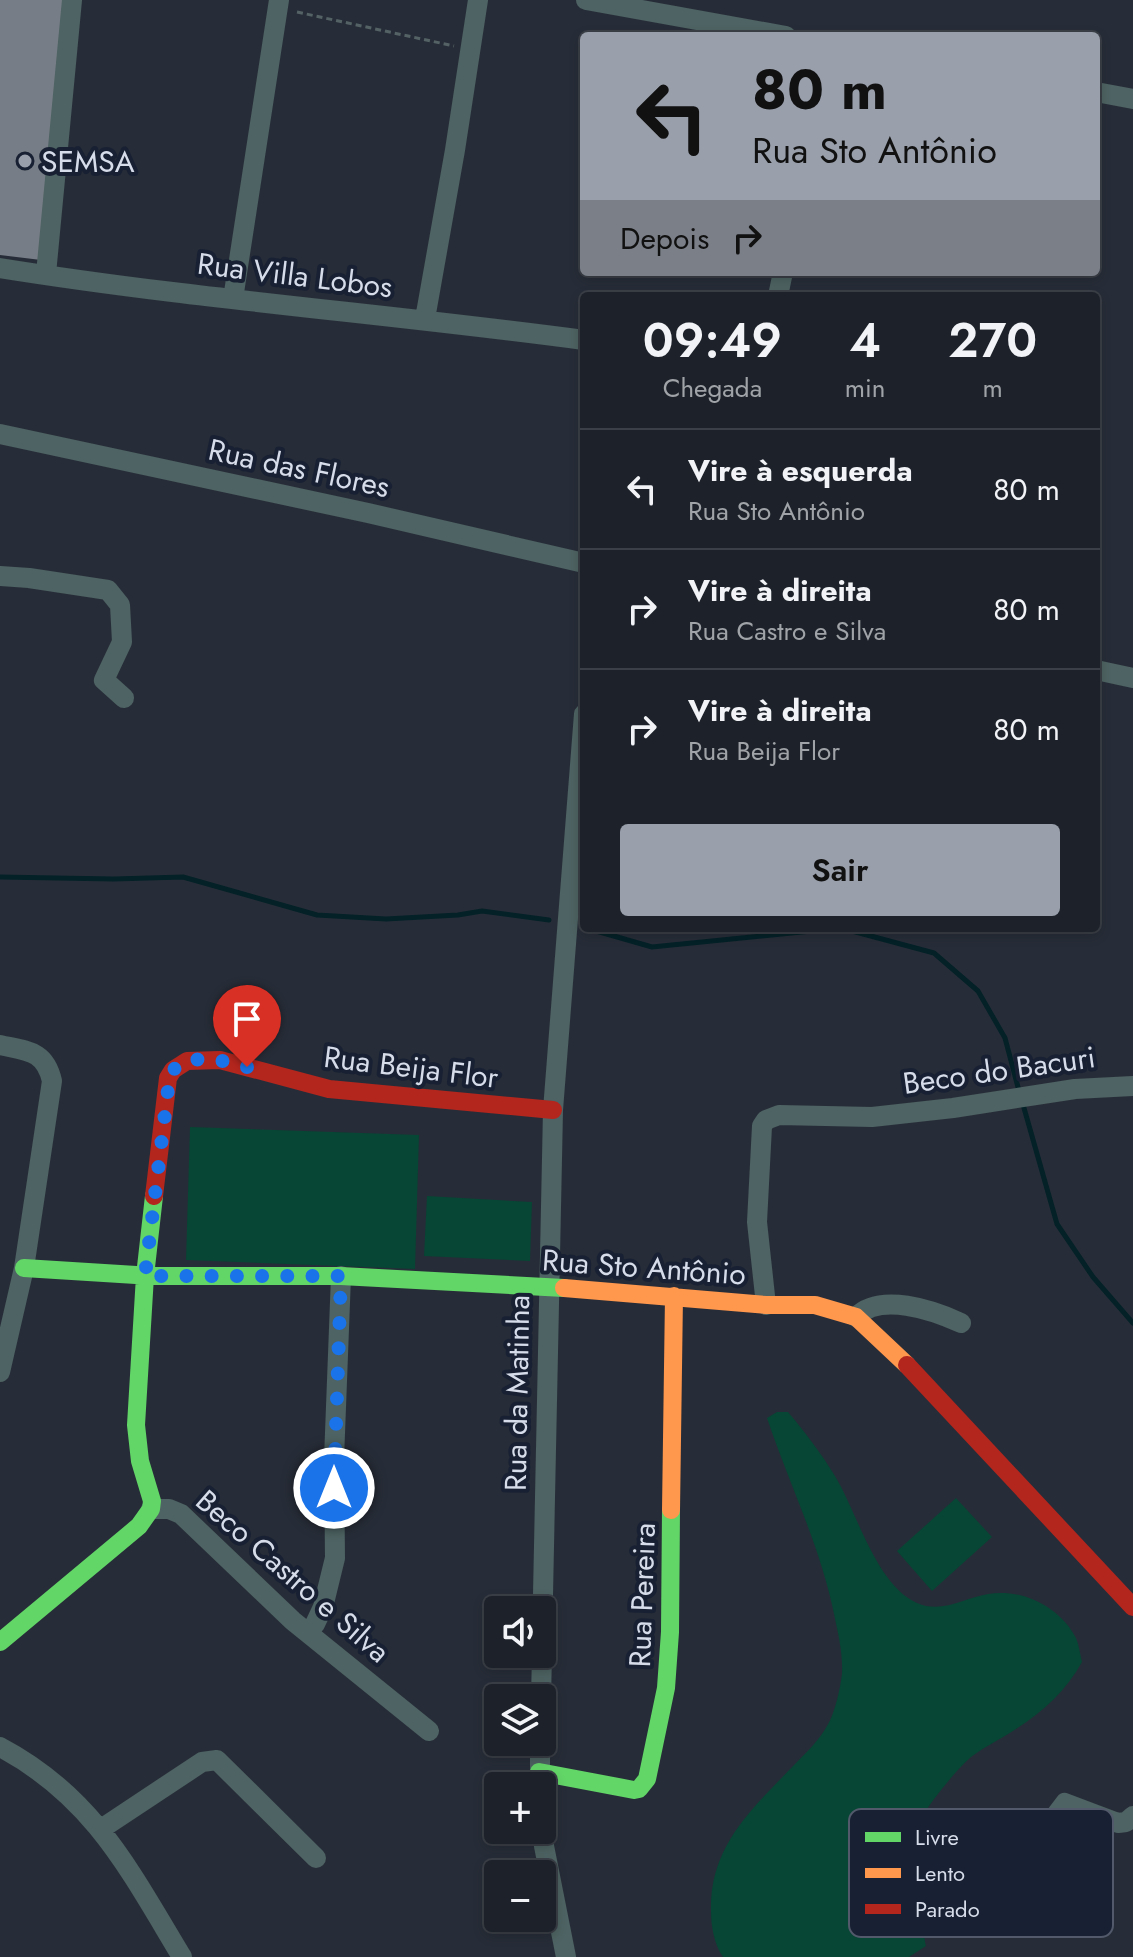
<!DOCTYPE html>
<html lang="pt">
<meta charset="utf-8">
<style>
:root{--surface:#1d222a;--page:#2a2f36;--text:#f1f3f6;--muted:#a0a4a8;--line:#3b3f47;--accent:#999fab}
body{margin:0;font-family:Jost,sans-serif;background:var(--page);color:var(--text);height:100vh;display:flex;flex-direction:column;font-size:30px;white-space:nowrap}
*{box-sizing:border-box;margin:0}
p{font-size:26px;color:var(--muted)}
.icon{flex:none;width:44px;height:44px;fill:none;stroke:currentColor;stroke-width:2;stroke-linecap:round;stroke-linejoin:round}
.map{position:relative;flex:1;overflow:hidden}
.drawer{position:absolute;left:580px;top:292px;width:520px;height:640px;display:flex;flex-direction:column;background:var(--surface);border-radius:8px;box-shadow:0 4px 12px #0003,0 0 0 2px var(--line)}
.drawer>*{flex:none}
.hud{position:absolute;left:580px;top:32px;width:520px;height:244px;border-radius:8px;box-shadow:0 4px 12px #0003,0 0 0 2px var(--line);background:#999fab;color:#111;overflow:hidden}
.controls{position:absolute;left:484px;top:1596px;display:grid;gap:16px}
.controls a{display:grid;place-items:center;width:72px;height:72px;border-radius:8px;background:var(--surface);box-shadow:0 4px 12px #0003,0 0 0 2px var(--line);font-size:40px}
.pin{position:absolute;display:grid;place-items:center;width:68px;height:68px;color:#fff;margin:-82px -34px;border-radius:50% 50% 50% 0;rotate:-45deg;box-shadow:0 0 8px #0007}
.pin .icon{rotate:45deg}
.me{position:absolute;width:88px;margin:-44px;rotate:0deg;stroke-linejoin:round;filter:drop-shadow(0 0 6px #0008)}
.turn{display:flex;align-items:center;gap:28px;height:168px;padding:0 40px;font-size:36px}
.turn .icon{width:104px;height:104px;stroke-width:2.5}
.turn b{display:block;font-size:56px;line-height:68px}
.then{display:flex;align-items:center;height:76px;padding:0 40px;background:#0003;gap:16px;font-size:30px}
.eta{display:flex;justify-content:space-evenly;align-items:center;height:136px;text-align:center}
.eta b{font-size:48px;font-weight:600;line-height:56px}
.action{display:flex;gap:16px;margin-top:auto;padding:16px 40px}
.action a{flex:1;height:92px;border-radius:8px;background:var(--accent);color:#111;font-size:32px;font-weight:600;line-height:92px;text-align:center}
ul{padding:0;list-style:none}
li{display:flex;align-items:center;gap:24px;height:120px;padding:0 40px;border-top:2px solid var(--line)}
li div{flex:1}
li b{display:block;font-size:30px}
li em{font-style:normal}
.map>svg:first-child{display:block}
.green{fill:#074534}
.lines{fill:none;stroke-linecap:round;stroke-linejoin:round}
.stream{stroke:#042128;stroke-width:5}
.building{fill:#777d86}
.path{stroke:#546265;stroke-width:3;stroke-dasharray:6 4;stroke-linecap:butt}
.street{stroke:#4e6363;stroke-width:20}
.fast{stroke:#63d668;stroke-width:18}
.slow{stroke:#ff974d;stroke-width:18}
.jam{stroke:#b3261e;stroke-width:18}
.route{stroke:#1a73e8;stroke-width:14;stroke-dasharray:0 25.2}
.poi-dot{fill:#999fab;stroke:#182133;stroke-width:3}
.labels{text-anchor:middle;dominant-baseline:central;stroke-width:8;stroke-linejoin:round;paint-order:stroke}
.poi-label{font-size:30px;fill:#d6dce9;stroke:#182133;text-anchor:start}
.street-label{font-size:30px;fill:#d6dce9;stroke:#182133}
.key{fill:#182133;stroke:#51596a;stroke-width:2}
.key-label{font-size:22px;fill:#d6dce9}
</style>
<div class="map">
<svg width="1133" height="1957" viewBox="0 0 1133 1957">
<rect width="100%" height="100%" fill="#272d38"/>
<path class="green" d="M190,1127L419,1135L415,1269L186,1260Z
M427,1196L532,1202L530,1261L424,1256Z
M777,1412H788C805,1432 821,1453 835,1476C857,1512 876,1585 917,1603C942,1614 964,1598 988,1594C1022,1588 1060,1607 1076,1638C1079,1645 1080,1654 1082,1662C1066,1691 1042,1713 1013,1731C999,1740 984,1747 971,1757C951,1774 900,1839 900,1864C901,1887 915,1903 922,1922C924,1929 924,1939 926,1946L909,1957H723C714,1944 711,1926 711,1911C709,1845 754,1807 796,1763C807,1752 819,1740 827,1726C835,1713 840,1689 842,1674C843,1653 838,1633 834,1614C820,1545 789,1484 767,1418Z
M956,1498L992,1537L932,1591L897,1551Z"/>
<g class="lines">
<path class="stream" d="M0,877L114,879L183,877L317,915L386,919L458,915L482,911L549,920
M586,928L652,947L841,928L934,953L978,991L1005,1038L1019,1091
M1022,1101L1057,1224L1093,1277L1133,1323"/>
</g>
<path class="building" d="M0,0H65L41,260L0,255Z"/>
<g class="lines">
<path class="path" d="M297,12L454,46"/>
<path class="street" d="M586,0L786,36
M1096,92L1133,99
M0,268C194,299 390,314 584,340
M46,274L72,0
M778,296L783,272
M233,299L279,0
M425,319L455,150L478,0
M0,434L368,513L584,563
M0,576L29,578L108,590L120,605L122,642L104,680L124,698
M1096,670L1133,678
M0,1045C27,1051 45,1050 52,1081L24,1268L0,1372
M766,1305L757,1222L762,1126L766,1120L779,1115L872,1117L953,1108L1075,1089L1133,1086
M856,1317C880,1292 933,1310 961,1323
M151,1509H169L181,1514L293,1621L429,1731
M308,1632L315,1624L323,1607L335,1558L334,1459L341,1276
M542,1643L553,1110L584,714
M541,1698L542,1654
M540,1742V1786
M0,1747C93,1796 130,1871 182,1957
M542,1818L544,1846L566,1957
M101,1829L202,1762L217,1760L316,1858
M1040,1836L1065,1803L1118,1823L1126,1822L1133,1816"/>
<path class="fast" d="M24,1268L152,1276H341L564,1288
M0,1642L139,1526L151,1509L152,1501L140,1461L136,1425L145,1276L154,1196
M539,1772L634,1790L639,1789L647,1779L666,1688L670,1632L671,1510"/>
<path class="slow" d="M564,1288L766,1305H815L856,1317L907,1365
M671,1510L674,1296"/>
<path class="jam" d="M154,1196L168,1078L173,1070L187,1061L220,1060L329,1089L553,1110
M907,1365L1133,1607"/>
</g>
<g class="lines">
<path class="route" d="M247,1067C221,1060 191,1051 170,1073L145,1276H341L334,1488"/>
</g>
<circle class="poi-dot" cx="25" cy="161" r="8"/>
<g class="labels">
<g class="poi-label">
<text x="41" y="161">SEMSA</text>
</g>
<g class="street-label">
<text transform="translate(295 275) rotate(7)">Rua Villa Lobos</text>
<text transform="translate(299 468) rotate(12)">Rua das Flores</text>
<text transform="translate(411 1067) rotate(7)">Rua Beija Flor</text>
<text transform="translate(999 1070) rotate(-8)">Beco do Bacuri</text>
<text transform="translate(644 1267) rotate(4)">Rua Sto Antônio</text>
<text transform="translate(517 1393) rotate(-89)">Rua da Matinha</text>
<text transform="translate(293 1576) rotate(41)">Beco Castro e Silva</text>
<text transform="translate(642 1595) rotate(-88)">Rua Pereira</text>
</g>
</g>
<rect x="849" y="1809" width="264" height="128" rx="12" class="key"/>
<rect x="865" y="1832" width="36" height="10" fill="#63d668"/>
<rect x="865" y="1868" width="36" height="10" fill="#ff974d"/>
<rect x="865" y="1904" width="36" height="10" fill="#b3261e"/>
<g class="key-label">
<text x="915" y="1845">Livre</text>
<text x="915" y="1881">Lento</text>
<text x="915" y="1917">Parado</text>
</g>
</svg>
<div class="controls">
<a><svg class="icon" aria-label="sound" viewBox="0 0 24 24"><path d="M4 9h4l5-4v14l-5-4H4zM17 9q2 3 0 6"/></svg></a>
<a><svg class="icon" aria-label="layers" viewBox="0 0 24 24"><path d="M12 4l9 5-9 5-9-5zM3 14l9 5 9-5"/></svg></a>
<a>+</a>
<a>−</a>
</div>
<div class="pin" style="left:247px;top:1067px;background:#d93025"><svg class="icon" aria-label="arrive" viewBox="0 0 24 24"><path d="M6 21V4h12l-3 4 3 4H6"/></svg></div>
<svg class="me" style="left:334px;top:1488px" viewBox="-20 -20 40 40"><circle r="17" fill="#1a73e8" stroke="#fff" stroke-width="3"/><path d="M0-11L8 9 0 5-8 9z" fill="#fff"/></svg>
<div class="hud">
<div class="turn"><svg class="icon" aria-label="left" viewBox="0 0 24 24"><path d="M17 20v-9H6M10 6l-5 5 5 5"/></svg><div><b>80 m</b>Rua Sto Antônio</div></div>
<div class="then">Depois<svg class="icon" aria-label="right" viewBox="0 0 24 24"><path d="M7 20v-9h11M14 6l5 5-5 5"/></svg></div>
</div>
<section class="drawer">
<div class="eta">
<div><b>09:49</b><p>Chegada</p></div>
<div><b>4</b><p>min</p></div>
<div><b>270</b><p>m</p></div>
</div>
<ul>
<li><svg class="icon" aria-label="left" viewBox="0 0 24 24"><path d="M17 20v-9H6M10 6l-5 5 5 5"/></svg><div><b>Vire à esquerda</b><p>Rua Sto Antônio</p></div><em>80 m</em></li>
<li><svg class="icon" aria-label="right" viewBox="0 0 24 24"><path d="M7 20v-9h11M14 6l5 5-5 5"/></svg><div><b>Vire à direita</b><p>Rua Castro e Silva</p></div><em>80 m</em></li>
<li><svg class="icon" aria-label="right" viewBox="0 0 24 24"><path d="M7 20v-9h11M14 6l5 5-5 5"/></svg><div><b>Vire à direita</b><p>Rua Beija Flor</p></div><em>80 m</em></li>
</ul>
<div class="action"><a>Sair</a></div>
</section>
</div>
